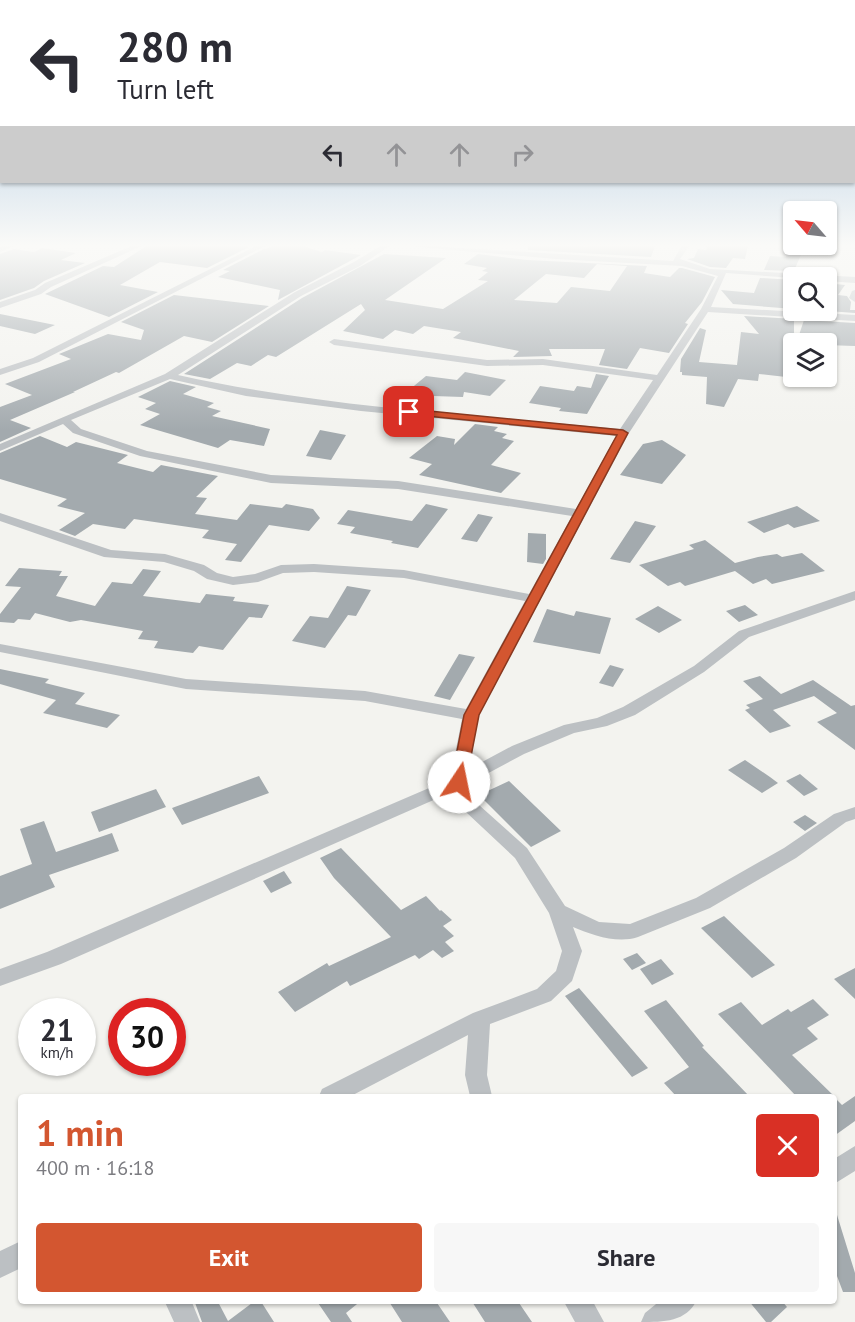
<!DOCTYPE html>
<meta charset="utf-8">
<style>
:root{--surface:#fff;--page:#f7f7f7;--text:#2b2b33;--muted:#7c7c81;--accent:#d35630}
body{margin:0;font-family:"PT Sans",sans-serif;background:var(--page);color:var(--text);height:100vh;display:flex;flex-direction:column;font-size:22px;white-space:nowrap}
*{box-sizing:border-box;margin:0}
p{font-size:20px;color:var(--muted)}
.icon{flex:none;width:33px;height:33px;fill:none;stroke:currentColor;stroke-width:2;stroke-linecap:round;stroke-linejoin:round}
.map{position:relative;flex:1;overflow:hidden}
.drawer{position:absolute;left:18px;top:1094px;width:819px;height:210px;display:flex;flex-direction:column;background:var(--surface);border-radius:6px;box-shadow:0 2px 4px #0004}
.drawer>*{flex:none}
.guide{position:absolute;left:0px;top:0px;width:855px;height:183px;box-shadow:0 2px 4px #0004;background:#fff;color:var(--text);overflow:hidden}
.needle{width:39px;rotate:298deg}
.tools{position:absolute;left:783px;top:201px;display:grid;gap:12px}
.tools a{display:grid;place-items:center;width:54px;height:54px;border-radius:6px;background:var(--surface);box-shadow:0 2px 4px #0004;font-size:30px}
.speed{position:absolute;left:18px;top:998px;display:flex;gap:12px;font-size:30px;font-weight:700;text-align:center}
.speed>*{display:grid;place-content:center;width:78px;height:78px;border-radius:50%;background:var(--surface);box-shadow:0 2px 4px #0004;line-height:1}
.speed small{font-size:15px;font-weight:400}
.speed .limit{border:9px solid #d22;background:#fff;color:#111}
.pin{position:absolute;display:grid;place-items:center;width:51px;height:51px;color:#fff;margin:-26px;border-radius:12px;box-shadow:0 3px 9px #0006}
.me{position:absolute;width:66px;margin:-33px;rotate:11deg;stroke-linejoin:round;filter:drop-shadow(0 0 4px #0008)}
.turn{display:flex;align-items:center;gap:21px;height:126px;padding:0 18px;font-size:27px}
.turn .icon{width:78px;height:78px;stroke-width:2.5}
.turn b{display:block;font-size:42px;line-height:51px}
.lanes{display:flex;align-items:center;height:57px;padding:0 18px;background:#0003;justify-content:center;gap:30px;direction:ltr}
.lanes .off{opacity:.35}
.round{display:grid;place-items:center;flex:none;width:63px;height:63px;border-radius:6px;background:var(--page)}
.summary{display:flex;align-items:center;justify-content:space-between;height:102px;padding:0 18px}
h1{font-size:36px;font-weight:800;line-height:45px;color:var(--accent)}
.primary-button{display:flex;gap:12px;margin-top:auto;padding:12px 18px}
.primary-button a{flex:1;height:69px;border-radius:6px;background:var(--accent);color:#fff;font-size:24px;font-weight:800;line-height:69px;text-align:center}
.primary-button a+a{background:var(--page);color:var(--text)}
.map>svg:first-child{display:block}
.building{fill:#a3aaae;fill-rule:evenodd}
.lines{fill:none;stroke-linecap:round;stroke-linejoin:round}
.minor{fill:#bcc0c3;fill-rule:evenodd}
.route{fill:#d35630;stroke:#89381f;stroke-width:1.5}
</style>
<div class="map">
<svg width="855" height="1322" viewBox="0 0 855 1322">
<rect width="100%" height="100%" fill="#f3f3ef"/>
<path class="building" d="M148,245H227L249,247L207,268L160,262L120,285L158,292L109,317L45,294L103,266L114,267Z
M280,245H299L322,252L325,250L361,255L278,300L280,290L218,277L230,271L223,270L264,249Z
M528,245L588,247L587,245H642L655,246L651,257L528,250Z
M707,245H748L745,259L733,258L726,268L710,267L687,259L694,258L698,249L706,250Z
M42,248L76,253L61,260L85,263L44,281L34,288L0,300V254L14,249L34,252Z
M787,249L803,250L794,271L764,270L770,256L786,257Z
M384,254L446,258L385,300L443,309L488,281L478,280L488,272L482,271L487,268L464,264L478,254L527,260L647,266L644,273L670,277L679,268H682L715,277L702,302L685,323L688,324L669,353L640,348L627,369L599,365L605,349H549L552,356L513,357L519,351L453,338L461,332L424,326L413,334L395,330L383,339L343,331L365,310L361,304L276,357L268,355L251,366L237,363L210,379L184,374L302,298ZM597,264L627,266L610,291L571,287L557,303L514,300L546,274L584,278Z
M760,278L794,280V309L733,304L721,290L754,293Z
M826,283L845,285L838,295L847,296L851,302L850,310H855V313L815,310H826Z
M174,295L269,306L212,342L184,336L119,373L116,372L73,392H75L10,420L31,428L0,442V407L32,395L5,384L71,359L59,354L108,334L141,340L144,330L121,322Z
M0,314L55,325L35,334L0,326Z
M744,316L794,319V344H789V355H786V377L759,374L758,381L738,379L724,407L706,404L707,377L682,375V372H680L681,359L700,328L706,330L699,362L737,365L741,332L759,334Z
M804,320L855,323V346L796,344Z
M465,372L506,380L490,396L464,392L463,397L403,395L426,376L457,380Z
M596,374L609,376L587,414L559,411L561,408L529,403L540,386L574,391L577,386L591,388Z
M170,381L196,387L183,394L214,403L207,407L221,411L212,416L270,429L264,446L230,440L218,448L140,425L160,414L145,409L156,403L138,397Z
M475,424L498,427L494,431L507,434L502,438L514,441L491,465L521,473L501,493L419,475L432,464L409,458L437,436L455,439L454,445Z
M320,430L346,435L331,460L306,456Z
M40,436L67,447L76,442L128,455L117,463L153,472L161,465L218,476L196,497L207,498L195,514L237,520L250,504L282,508L286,504L313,509L320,518L309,531L269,525L241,562L225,560L237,544L202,538L209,530L134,519L125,529L93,524L75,536L59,530L85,513L57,506L67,499L0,479V453Z
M662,440L686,455L662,484L620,475L643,444Z
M426,504L448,509L418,548L391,543L393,541L350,533L355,527L337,524L348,510L412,521Z
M797,506L820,521L794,528L788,524L764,533L747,522Z
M478,514L493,517L477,542L461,539Z
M635,521L656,526L630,563L610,559Z
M528,533L546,534V559L543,564L527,562Z
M705,540L735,563L758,557L777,554L782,557L802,553L825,571L772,584L766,579L753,584L735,571L685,586L680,582L668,586L639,565L694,549L689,545Z
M19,568L62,571L59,576H68L56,596L95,606L112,582L132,584L143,569L161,571L143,596L200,603L206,594L235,597L233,601L269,605L262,618L249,617L223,650L199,646L193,653L154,648L158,641L138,639L143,631L81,620L70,622L35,613L30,620L18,619L14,623L0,622V614L21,587L5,586Z
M347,586L371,590L356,616L348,615L325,648L292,641L310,616L328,618Z
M745,605L758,615L739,622L726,611Z
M658,606L682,620L659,633L635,619Z
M547,609L574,616L576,611L611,618L600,654L533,642Z
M459,654L475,657L450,700L434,696Z
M610,665L624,669L613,687L599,683Z
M0,669L49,679L45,683L85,693L75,704L120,715L107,728L43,713L56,700L0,684Z
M760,676L781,694L813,680L851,706L855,705V750L817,722L837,713L814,696L773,710L791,726L770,733L745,710L750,708L746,705L763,699L743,681Z
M745,760L770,777L778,783L762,793L728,770Z
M800,774L818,789L804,796L786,781Z
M259,776L269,793L182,825L172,808Z
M509,781L561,831L531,847L479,795Z
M156,789L166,807L99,832L91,812Z
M805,815L817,823L805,831L793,822Z
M44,821L56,852L112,833L119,851L49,875L55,887L0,909V876L32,864L20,829Z
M341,848L401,910L426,896L440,911L441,910L452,920L443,926L454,936L445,942L454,951L442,958L433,950L419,959L415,955L350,986L347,981L295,1012L278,992L327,963L329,966L391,937L334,878L320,858Z
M284,871L292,883L271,893L263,881Z
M724,916L775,965L752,978L701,928Z
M637,953L646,963L632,970L623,959Z
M661,959L674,974L652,985L640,969Z
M855,968V999L834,979Z
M579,988L648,1068L632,1077L565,996Z
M813,999L829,1015L807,1028L818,1039L792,1055L834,1096H796L718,1014L741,1002L762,1025L788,1009L791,1012Z
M666,1000L704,1046L702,1047L749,1096H676L664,1083L689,1067L644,1011Z
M855,1096V1121L834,1136V1097L842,1105Z
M837,1215L855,1273V1292H843L837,1276H834V1216Z
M194,1300H217L228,1321L256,1300H260L274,1322H202Z
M316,1300H362L346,1313L352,1322H331Z
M388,1300H435L450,1322H402Z
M471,1300H517L532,1322H485Z
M748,1300H781L787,1307L771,1322H766Z"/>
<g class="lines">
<path class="minor" d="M7,245H17L0,252V247Z
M134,245H144L51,287L41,294L0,308V302L35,290L45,283Z
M258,245H267L39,362L0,375V369L33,358Z
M382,245H391L360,266L301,296L178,375C323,407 472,415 620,429L653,380L543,365L487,366L334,345L329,342L334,339L487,360L543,359L657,375L701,309L718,276L682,266L556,259L418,247L414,245L673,261L682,245H690L680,259L710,269L855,277V283L826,281V278H794L726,273L711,307L855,315V321L708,312L629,433L479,715L469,769L512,746L564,725L597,718L623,707L694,666L739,631L855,591V600L749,637L704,672L635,715L607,726L574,733L524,754L468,784L479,805L527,848L565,906L599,922L630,924L696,898L784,848L834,814L855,807V819L846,822L796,858L710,908L638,937C617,944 592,935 573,927L582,951L572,981L551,1001L490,1024L487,1075L492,1096H470L465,1075L468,1035L351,1096H319L322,1089L473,1013L537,989L556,971L562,951L549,913L515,858L467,813L454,791L61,964L0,986V969L47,952L450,779L462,719L365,701L186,689L0,652V644L186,679L365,691L466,709L525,601L404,578L314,572L283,573L258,582L233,585L207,579L194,571L164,562L104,557L0,521V513L111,550L165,554L204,565L217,573L233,577L255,574L281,565L314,564L404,570L529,594L572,516L398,489L271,483L140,456L73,433L63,424L0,451V444L165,374L295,292L354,262ZM170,379L246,396L361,411L616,436L576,509L398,481L271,475L147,451L81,429L71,420Z
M855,290V302L849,298L852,291Z
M855,1146V1171L834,1184V1159Z
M21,1241V1268L0,1278V1251Z
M164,1300H191L200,1322H174Z
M563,1300H592L604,1322H575Z
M661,1300H697C686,1322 664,1322 641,1322L645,1313Z"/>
</g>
<linearGradient id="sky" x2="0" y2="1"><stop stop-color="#93b8d9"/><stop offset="0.57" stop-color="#fafaf8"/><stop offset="1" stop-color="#fafaf8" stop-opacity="0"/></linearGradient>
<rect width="855" height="430" fill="url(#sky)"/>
<path class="route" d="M409,409L623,430L628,433L479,715L466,782L464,786H453L451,782L464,715L617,435L406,414L404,412Z"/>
</svg>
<div class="tools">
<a><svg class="needle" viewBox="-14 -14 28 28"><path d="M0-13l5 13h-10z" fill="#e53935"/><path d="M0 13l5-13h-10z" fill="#7c7c81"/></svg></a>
<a><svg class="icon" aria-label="search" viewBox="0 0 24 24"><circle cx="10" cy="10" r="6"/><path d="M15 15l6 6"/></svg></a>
<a><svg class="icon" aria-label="layers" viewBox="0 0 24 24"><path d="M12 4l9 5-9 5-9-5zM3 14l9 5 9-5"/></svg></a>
</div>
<div class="speed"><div>21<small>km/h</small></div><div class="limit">30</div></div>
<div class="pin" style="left:409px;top:412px;background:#d93025"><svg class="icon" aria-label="arrive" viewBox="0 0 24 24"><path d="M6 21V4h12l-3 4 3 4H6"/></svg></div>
<svg class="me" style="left:459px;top:782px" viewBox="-20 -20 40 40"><circle r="19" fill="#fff"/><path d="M0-13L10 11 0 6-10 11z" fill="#d35630"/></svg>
<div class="guide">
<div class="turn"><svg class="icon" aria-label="left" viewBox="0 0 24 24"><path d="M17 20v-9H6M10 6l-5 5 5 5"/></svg><div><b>280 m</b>Turn left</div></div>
<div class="lanes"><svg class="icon" aria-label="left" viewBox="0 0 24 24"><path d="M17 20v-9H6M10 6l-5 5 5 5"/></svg><svg class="icon off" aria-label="ahead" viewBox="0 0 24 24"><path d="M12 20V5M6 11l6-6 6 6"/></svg><svg class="icon off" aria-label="ahead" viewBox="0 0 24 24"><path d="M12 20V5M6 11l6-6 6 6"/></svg><svg class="icon off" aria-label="right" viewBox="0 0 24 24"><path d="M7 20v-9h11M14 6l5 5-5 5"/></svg></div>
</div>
<section class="drawer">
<div class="summary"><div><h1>1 min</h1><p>400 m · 16:18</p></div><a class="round" style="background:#d93025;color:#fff"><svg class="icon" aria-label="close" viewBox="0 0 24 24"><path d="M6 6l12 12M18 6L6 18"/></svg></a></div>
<div class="primary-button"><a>Exit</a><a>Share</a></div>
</section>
</div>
